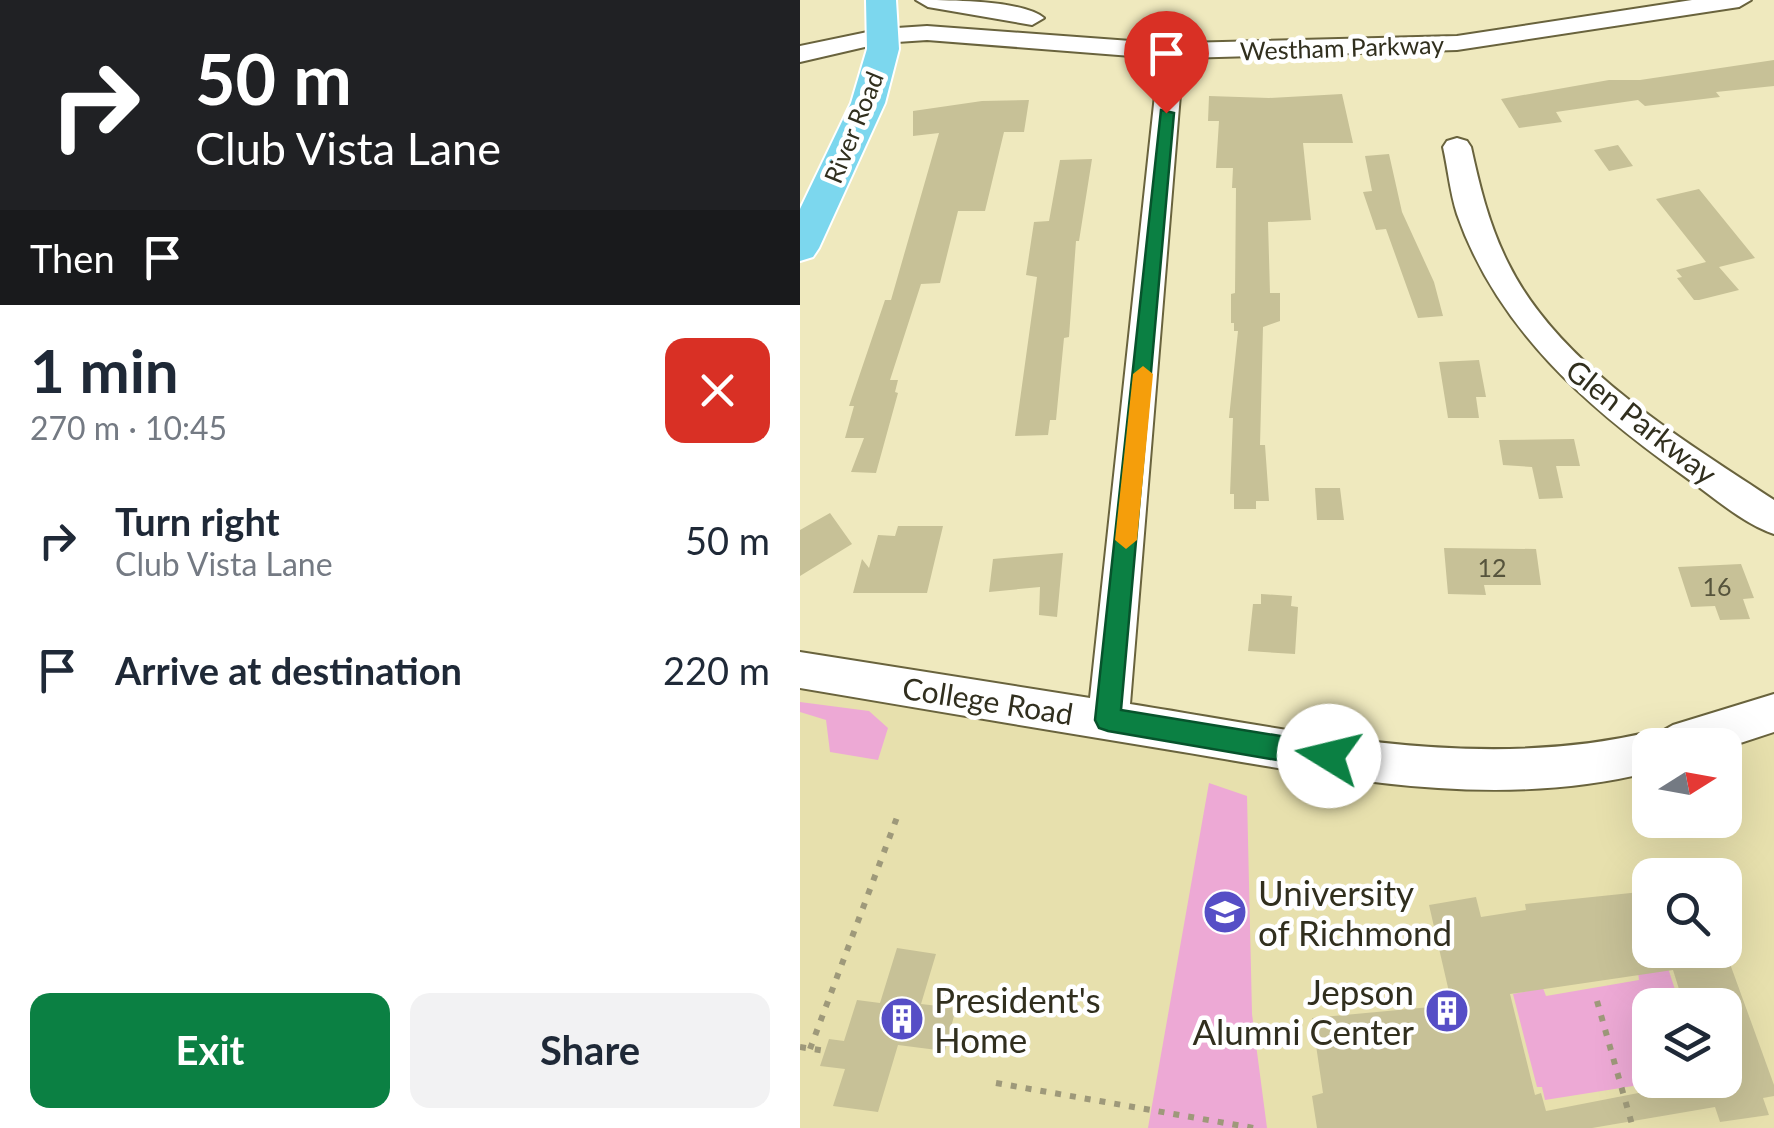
<!DOCTYPE html>
<meta charset="utf-8">
<style>
:root{--surface:#fff;--page:#f2f2f3;--text:#1f2937;--muted:#747a83;--accent:#0b8043}
body{margin:0;font-family:Lato,sans-serif;background:var(--page);color:var(--text);height:100vh;display:flex;flex-direction:column;font-size:38px;white-space:nowrap}
*{box-sizing:border-box;margin:0}
p{font-size:32px;color:var(--muted)}
.icon{flex:none;width:55px;height:55px;fill:none;stroke:currentColor;stroke-width:2;stroke-linecap:round;stroke-linejoin:round}
.map{position:relative;flex:1;overflow:hidden}
.panel{display:flex;flex-direction:column;background:var(--surface);width:800px}
.panel>*{flex:none}
.guide{background:#202124;color:#fff;overflow:hidden}
.needle{width:65px;rotate:79deg}
.controls{position:absolute;left:832px;top:728px;display:grid;gap:20px}
.controls a{display:grid;place-items:center;width:110px;height:110px;border-radius:20px;background:var(--surface);box-shadow:0 10px 40px #0002;font-size:50px}
.pin{position:absolute;display:grid;place-items:center;width:85px;height:85px;color:#fff;margin:-102px -42px;border-radius:50% 50% 50% 0;rotate:-45deg;box-shadow:0 0 10px #0007}
.pin .icon{rotate:45deg}
.me{position:absolute;width:110px;margin:-55px;rotate:279deg;stroke-linejoin:round;filter:drop-shadow(0 0 8px #0008)}
.turn{display:flex;align-items:center;gap:35px;height:210px;padding:0 30px;font-size:45px}
.turn .icon{width:130px;height:130px;stroke-width:2.5}
.turn b{display:block;font-size:70px;line-height:85px}
.then{display:flex;align-items:center;height:95px;padding:0 30px;background:#0003;gap:20px;font-size:38px}
.round{display:grid;place-items:center;flex:none;width:105px;height:105px;border-radius:20px;background:var(--page)}
.headline{display:flex;align-items:center;justify-content:space-between;height:170px;padding:0 30px}
h1{font-size:60px;font-weight:700;line-height:75px}
.button{display:flex;gap:20px;margin-top:auto;padding:20px 30px}
.button a{flex:1;height:115px;border-radius:20px;background:var(--accent);color:#fff;font-size:40px;font-weight:700;line-height:115px;text-align:center}
.button a+a{background:var(--page);color:var(--text)}
ul{padding:0;list-style:none}
li{display:flex;align-items:center;gap:30px;height:130px;padding:0 30px}
li div{flex:1}
li b{display:block;font-size:38px}
li em{font-style:normal}
main{display:flex;flex:1;min-height:0}
.map>svg:first-child{display:block}
.built{fill:#e7e0ad;fill-rule:evenodd}
.green{fill:#eda9d5}
.building{fill:#c7c197;fill-rule:evenodd}
.lines{fill:none;stroke-linecap:round;stroke-linejoin:round}
.minor-casing{stroke:#69633d;stroke-width:4}
.major-casing{stroke:#fff;stroke-width:4}
.path{stroke:#9e997a;stroke-width:6;stroke-dasharray:6 9;stroke-linecap:butt}
.minor{fill:#fff;fill-rule:evenodd}
.major{fill:#7cd7ee;fill-rule:evenodd}
.route{fill:#0b8043;stroke:#07532c;stroke-width:2.5}
.slow{fill:#f59e0b}
.labels{text-anchor:middle;dominant-baseline:central;stroke-width:9;stroke-linejoin:round;paint-order:stroke}
.far-street-label{font-size:25px;fill:#312f1e;stroke:#fff}
.number-label{font-size:25px;fill:#56543c}
.street-label{font-size:30px;fill:#312f1e;stroke:#fff}
.near-poi-label{font-size:35px;fill:#312f1e;stroke:#fff;text-anchor:start}
</style>
<main>
<section class="panel">
<div class="guide">
<div class="turn"><svg class="icon" aria-label="right" viewBox="0 0 24 24"><path d="M7 20v-9h11M14 6l5 5-5 5"/></svg><div><b>50 m</b>Club Vista Lane</div></div>
<div class="then">Then<svg class="icon" aria-label="arrive" viewBox="0 0 24 24"><path d="M6 21V4h12l-3 4 3 4H6"/></svg></div>
</div>
<div class="headline"><div><h1>1 min</h1><p>270 m · 10:45</p></div><a class="round" style="background:#d93025;color:#fff"><svg class="icon" aria-label="close" viewBox="0 0 24 24"><path d="M6 6l12 12M18 6L6 18"/></svg></a></div>
<ul>
<li><svg class="icon" aria-label="right" viewBox="0 0 24 24"><path d="M7 20v-9h11M14 6l5 5-5 5"/></svg><div><b>Turn right</b><p>Club Vista Lane</p></div><em>50 m</em></li>
<li><svg class="icon" aria-label="arrive" viewBox="0 0 24 24"><path d="M6 21V4h12l-3 4 3 4H6"/></svg><div><b>Arrive at destination</b></div><em>220 m</em></li>
</ul>
<div class="button"><a>Exit</a><a>Share</a></div>
</section>
<div class="map">
<svg width="974" height="1128" viewBox="0 0 974 1128">
<rect width="100%" height="100%" fill="#efe9be"/>
<path class="built" d="M0,670L607,767L850,752V820H925V745L974,713V1128H0ZM850,875H925V950H850ZM850,1005H925V1080H850Z"/>
<path class="green" d="M0,702L69,711L88,728L78,760L30,752L26,720L0,712Z
M409,783L447,796L452,1014L467,1128H348Z
M868,968L880,1005H850V1080H871L745,1100L742,1087H737L713,994L743,988L746,996L839,980L838,972Z"/>
<path class="building" d="M974,60V86L916,92L920,97L845,106L838,100L756,112L762,122L719,128L701,99L809,80H840Z
M542,94L553,143H503L511,220L468,222L470,293H480V321L463,327L460,445H465L469,501H456V509H434V494H430L433,418H429L438,331H434V323H431V294L435,293L436,188H432L433,168H416L419,121H408L409,96L469,98Z
M229,100L224,132H204L185,211H158L140,283L121,284L90,380H98L95,392L98,393L76,473L51,472L64,438H45L54,406H49L85,300H91L139,133L113,136V111L182,101Z
M818,145L833,166L809,171L794,150Z
M589,154L602,212L634,282L643,316L618,318L586,229L576,230L563,192L572,191L565,156Z
M292,159L279,241H276L269,337L264,338L256,420H250L248,435L215,436L237,277L226,275L234,222L249,221L260,160Z
M899,189L955,258L919,267L939,290L899,300H894L877,278L882,277L876,270L906,262L856,199Z
M679,360L686,397H676L679,418H648L639,362Z
M774,439L780,466H756L763,498L739,499L732,467L703,465L699,440Z
M515,488H540L544,520H517Z
M30,513L52,544L0,576V530Z
M98,526H143L127,593H53L62,559L69,568L78,535L95,536Z
M644,548L736,549L741,585H684L686,595L648,594Z
M263,553L257,617L239,615L240,587L189,592L193,559Z
M941,564L954,598L943,599L950,619L920,620L915,606L891,607L878,567Z
M461,594L492,596L491,606L498,607L495,654L448,651L453,604H461Z
M850,891V950H925L974,1085V1096L963,1098L969,1115L920,1122L915,1107L792,1128H517L512,1096L523,1093L512,1018L652,1005L629,905L676,897L681,917L726,910L725,904ZM873,970L884,1005H925V1080H905L746,1111L741,1093L735,1095L710,994Z
M97,948L136,954L121,1004L156,1008L145,1051L98,1045L78,1112L33,1106L45,1069L20,1066L29,1039L44,1041L57,1000L80,1003Z"/>
<g class="lines">
<defs>
<path id="minor" d="M116,0C145,0 224,0 244,18L232,25L128,7Z
M892,0H951L939,7L657,50L383,58L330,704C502,731 677,773 850,732L857,734L873,725L974,694V732L925,748V745H850V772C693,811 539,778 383,752C255,731 128,710 0,688V652L290,698L358,67L357,58L127,40L82,43L0,62V46L82,29L127,26L358,43L365,23L374,21L386,28L383,43L657,36Z
M657,138L667,141L671,147C680,188 689,225 708,263C758,365 882,439 974,500V534C942,523 912,496 884,476C788,408 697,329 657,214C650,193 648,169 643,147L647,141Z"/>
<path id="major" d="M66,0H96L99,49L85,103L19,248L13,257L0,261V209L51,103L67,49Z"/>
</defs>
<use href="#minor" class="minor-casing"/>
<use href="#major" class="major-casing"/>
<path class="path" d="M797,1001L833,1128
M0,1047L26,1051
M10,1049L99,812
M196,1083L454,1128"/>
<use href="#minor" class="minor"/>
<use href="#major" class="major"/>
</g>
<path class="route" d="M361,110L374,113L321,710L529,744L538,748L542,756L538,765L529,769L308,731L299,728L295,720Z"/>
<path class="slow" d="M343,366L353,374L337,540L326,549L315,540L333,374Z"/>
<defs>
<symbol id="university-disc" viewBox="-11 -11 22 22"><circle r="9.5" fill="#564ec6" stroke="#fff"/><path d="M0-5L7-2L0 1L-7-2ZM-4 1L0 2.5L4 1V4Q0 6-4 4Z" fill="#fff"/></symbol>
<symbol id="building-disc" viewBox="-11 -11 22 22"><circle r="9.5" fill="#564ec6" stroke="#fff"/><path d="M-4-6H4V6H1V3H-1V6H-4ZM-2.5-4.3h1.7v1.8h-1.7ZM.8-4.3h1.7v1.8H.8ZM-2.5-1h1.7V.8h-1.7ZM.8-1h1.7V.8H.8Z" fill="#fff"/></symbol>
</defs>
<g fill-rule="evenodd">
<use href="#university-disc" x="400" y="887" width="50" height="50"/>
<use href="#building-disc" x="622" y="986" width="50" height="50"/>
<use href="#building-disc" x="77" y="994" width="50" height="50"/>
</g>
<g class="labels">
<g class="far-street-label">
<text transform="translate(542 47) rotate(-2)">Westham Parkway</text>
<text transform="translate(53 127) rotate(-68)">River Road</text>
</g>
<g class="number-label">
<text x="692" y="567">12</text>
<text x="917" y="586">16</text>
</g>
<g class="street-label">
<text transform="translate(842 421) rotate(38)">Glen Parkway</text>
<text transform="translate(188 700) rotate(9)">College Road</text>
</g>
<g class="near-poi-label">
<text x="458" y="892">University<tspan x="458" dy="40">of Richmond</tspan></text>
<text x="614" y="991" text-anchor="end">Jepson<tspan x="614" dy="40">Alumni Center</tspan></text>
<text x="134" y="999">President's<tspan x="134" dy="40">Home</tspan></text>
</g>
</g>
</svg>
<div class="controls">
<a><svg class="needle" viewBox="-14 -14 28 28"><path d="M0-13l5 13h-10z" fill="#e53935"/><path d="M0 13l5-13h-10z" fill="#747a83"/></svg></a>
<a><svg class="icon" aria-label="search" viewBox="0 0 24 24"><circle cx="10" cy="10" r="6"/><path d="M15 15l6 6"/></svg></a>
<a><svg class="icon" aria-label="layers" viewBox="0 0 24 24"><path d="M12 4l9 5-9 5-9-5zM3 14l9 5 9-5"/></svg></a>
</div>
<div class="pin" style="left:366px;top:113px;background:#d93025"><svg class="icon" aria-label="arrive" viewBox="0 0 24 24"><path d="M6 21V4h12l-3 4 3 4H6"/></svg></div>
<svg class="me" style="left:529px;top:756px" viewBox="-20 -20 40 40"><circle r="19" fill="#fff"/><path d="M0-13L10 11 0 6-10 11z" fill="#0b8043"/></svg>
</div>
</main>
